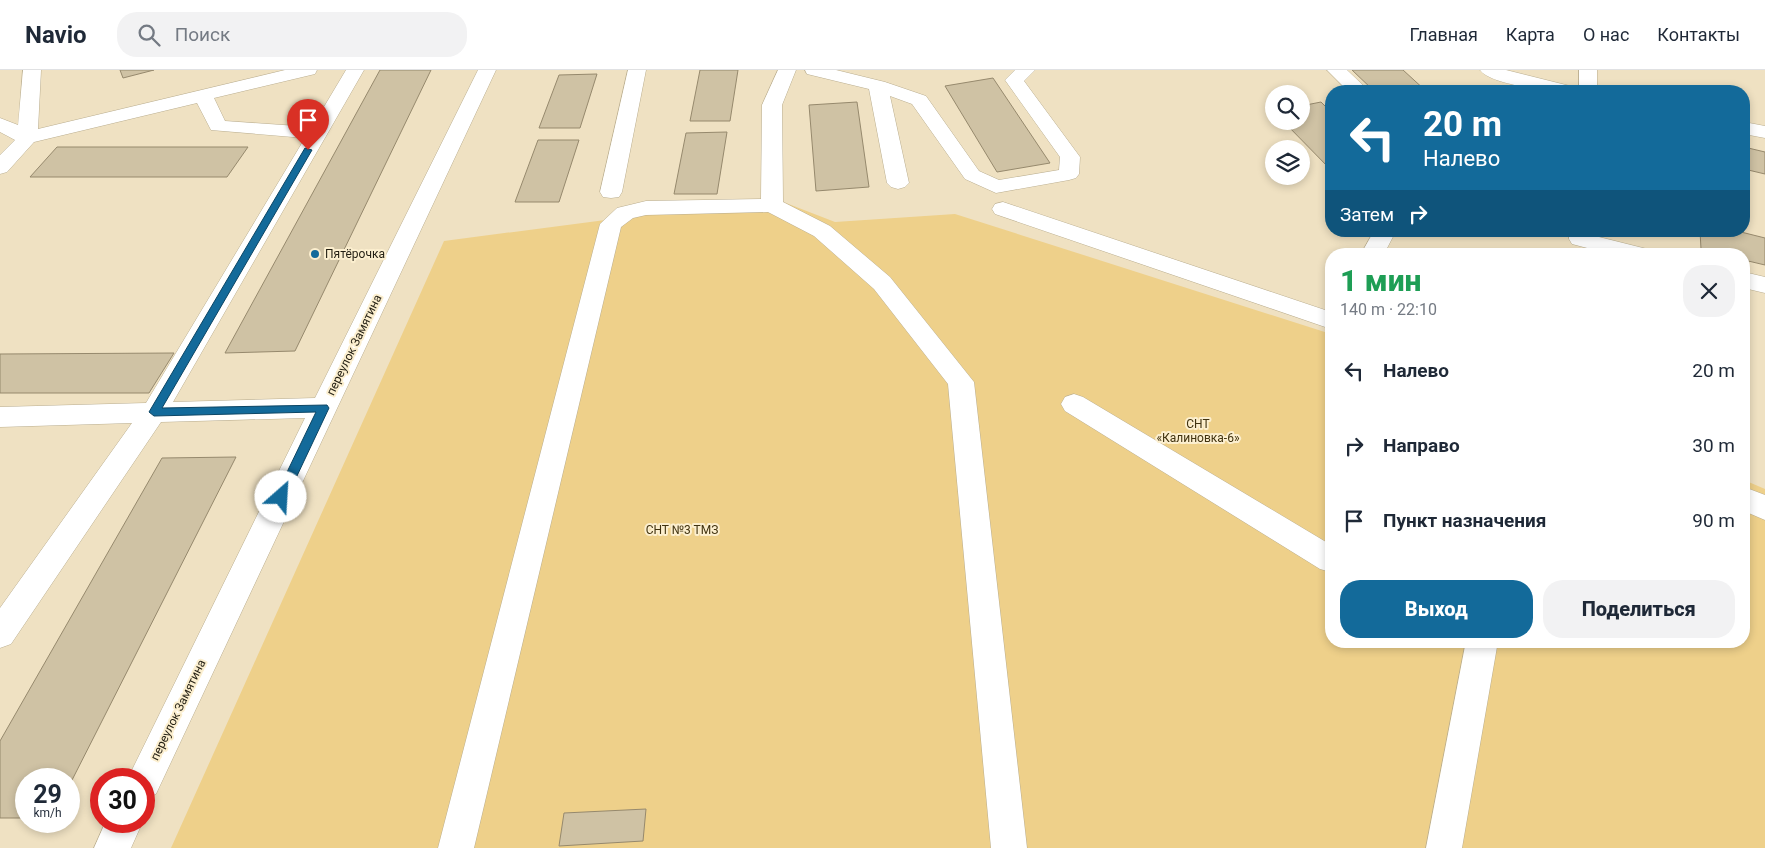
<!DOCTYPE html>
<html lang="ru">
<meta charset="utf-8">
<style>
:root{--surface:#fff;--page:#f2f2f3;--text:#1f2937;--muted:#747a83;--line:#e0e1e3;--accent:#136a9a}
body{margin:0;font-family:Roboto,sans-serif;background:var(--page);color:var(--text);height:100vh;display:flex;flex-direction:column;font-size:19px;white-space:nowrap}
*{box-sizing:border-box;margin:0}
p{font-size:16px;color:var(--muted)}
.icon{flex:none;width:28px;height:28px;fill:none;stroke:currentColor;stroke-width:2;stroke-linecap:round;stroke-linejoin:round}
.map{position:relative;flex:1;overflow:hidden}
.details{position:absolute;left:1325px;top:178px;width:425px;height:400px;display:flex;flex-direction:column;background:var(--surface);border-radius:20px;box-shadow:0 2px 8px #0003}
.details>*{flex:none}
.top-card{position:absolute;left:1325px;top:15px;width:425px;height:152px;border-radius:20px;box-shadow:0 2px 8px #0003;background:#136a9a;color:#fff;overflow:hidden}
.controls{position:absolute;left:1265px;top:15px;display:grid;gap:10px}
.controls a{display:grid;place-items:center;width:45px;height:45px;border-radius:50%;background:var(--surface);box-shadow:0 2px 8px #0003;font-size:25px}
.speed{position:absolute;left:15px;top:698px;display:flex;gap:10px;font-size:25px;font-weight:700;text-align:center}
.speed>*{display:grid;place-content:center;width:65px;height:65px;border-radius:50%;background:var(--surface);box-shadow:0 2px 8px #0003;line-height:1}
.speed small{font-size:12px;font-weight:400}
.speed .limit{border:8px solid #d22;background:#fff;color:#111}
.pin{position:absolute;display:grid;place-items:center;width:42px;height:42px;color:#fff;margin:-51px -21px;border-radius:50% 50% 50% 0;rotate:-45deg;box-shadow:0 0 5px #0007}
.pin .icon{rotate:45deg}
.me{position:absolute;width:55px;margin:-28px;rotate:26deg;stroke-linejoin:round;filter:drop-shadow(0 0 4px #0008)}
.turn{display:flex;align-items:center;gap:18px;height:105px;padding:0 15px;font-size:22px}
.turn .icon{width:65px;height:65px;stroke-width:2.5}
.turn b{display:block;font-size:35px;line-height:42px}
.then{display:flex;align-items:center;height:48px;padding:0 15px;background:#0003;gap:10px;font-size:19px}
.round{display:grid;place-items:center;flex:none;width:52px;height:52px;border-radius:20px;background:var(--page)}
.summary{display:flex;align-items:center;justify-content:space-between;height:85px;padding:0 15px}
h1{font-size:30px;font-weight:800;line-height:38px;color:#1e9e55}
.button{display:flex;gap:10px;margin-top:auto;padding:10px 15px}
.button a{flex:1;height:58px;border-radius:20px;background:var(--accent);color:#fff;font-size:20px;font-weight:800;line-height:58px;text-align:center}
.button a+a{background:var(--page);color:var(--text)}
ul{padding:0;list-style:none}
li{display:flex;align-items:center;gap:15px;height:75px;padding:0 15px}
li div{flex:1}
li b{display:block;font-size:19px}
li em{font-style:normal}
header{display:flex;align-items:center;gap:30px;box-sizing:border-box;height:70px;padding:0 25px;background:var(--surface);border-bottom:1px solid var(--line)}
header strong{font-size:24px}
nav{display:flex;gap:28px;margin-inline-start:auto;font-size:18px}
.search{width:350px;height:45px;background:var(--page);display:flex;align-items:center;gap:12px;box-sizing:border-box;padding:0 18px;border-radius:20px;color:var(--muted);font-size:19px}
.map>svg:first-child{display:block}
.green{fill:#eed08a}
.building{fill:#cfc2a4;stroke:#96896d}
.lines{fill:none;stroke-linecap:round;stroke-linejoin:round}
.minor-casing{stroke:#baae90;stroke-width:1}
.minor{fill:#fff;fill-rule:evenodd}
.route{fill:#136a9a;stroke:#0c4564}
.poi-dot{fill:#136a9a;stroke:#fcefcf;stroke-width:2}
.labels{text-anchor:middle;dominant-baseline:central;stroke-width:4;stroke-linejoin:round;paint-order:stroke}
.poi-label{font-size:12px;fill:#231f13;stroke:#fcefcf;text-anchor:start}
.street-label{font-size:12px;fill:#231f13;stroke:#fcefcf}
.park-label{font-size:12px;fill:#40320f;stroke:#fcefcf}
</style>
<header>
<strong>Navio</strong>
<div class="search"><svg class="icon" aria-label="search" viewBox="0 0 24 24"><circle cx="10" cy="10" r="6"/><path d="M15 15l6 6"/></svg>Поиск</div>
<nav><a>Главная</a><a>Карта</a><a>О нас</a><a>Контакты</a></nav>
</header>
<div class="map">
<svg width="1765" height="778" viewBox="0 0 1765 778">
<rect width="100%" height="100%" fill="#efe1c2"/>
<path class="green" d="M773,128L835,152L955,144L1331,264V571H1744V410L1765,419V778H171L444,171Z"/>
<path class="building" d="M120,0H154L123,8Z
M380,0H431L295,281L225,283Z
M700,0H738L730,51H690Z
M1352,0H1403L1426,21H1374Z
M597,4L580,58H539L559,5Z
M993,8L1050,93L997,102L945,16Z
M857,32L869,117L816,121L809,35Z
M1321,32L1331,42V100L1283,51H1301V36Z
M727,62L717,124H674L686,63Z
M538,70H579L559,132H515Z
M57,77H248L227,107H30Z
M1744,77L1765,82V104L1744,99Z
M1700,161H1737L1765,168V195L1744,190V184H1720L1701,179Z
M174,283L149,323H0V284Z
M236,387L69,716V709H26V748H0V671L162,388Z
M646,739L643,771L559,776L564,743Z"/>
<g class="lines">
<defs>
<path id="minor" d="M23,0H41L38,59L285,0H317L315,4L214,28L225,51L312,57L346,0H364L173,332L315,328L478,0H496L156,724L144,729V709H128L132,700L305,348L161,352L11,574L0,578V538L132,353L0,357V337L146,333L305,68L211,60L197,33L34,72L7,102L0,104V85L15,70L0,62V48L18,55Z
M628,0H646L622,122L619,127L611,128L603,127L600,122Z
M778,0H796L782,35L783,132L830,156L890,207L974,312L1027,778H991L948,314L874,219L814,166L768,142L646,145L633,148L621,157L474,778H438L600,154L617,138L646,131L761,129L762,35Z
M805,0H836L885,12L926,26L979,101L999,110L1059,100L1060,87L1005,10L1015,0H1035L1024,11L1080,87L1079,104L1076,108L1069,110L996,123L965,109L912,34L890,26L909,113L905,117L898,119L891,117L887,113L869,19L807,4Z
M1327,0H1347L1369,21H1348Z
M1480,0H1506L1574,17L1577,21C1557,22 1491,16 1480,0Z
M1579,0H1597V21H1579Z
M1744,52L1765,56V68L1744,64Z
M1003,132L1331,242V259L995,144L992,139L995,134Z
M1374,161H1396L1384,184H1361Z
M1569,161H1591V165L1647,179L1650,184H1610L1572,174L1569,169Z
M1744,202L1765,207V223L1744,218Z
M1074,324L1083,327L1331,475V502L1320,499L1065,341L1061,334L1065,327Z
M1744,417L1765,425V450L1744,441Z
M1466,571H1498L1462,778H1426Z
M106,751H143L131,778H94Z"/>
</defs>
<use href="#minor" class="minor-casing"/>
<use href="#minor" class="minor"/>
</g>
<path class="route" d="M305,78L312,80L162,338L327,335L329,338L287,427L281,432L275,427L316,342L154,346L149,342Z"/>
<circle class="poi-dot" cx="315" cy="184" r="5"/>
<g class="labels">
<g class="poi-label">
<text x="325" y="184">Пятёрочка</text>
</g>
<g class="street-label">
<text transform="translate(354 275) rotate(-64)">переулок Замятина</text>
<text transform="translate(178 640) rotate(-64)">переулок Замятина</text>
</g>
<g class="park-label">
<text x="1198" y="354">СНТ<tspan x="1198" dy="14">«Калиновка-6»</tspan></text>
<text x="682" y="460">СНТ №3 ТМЗ</text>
</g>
</g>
</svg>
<div class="controls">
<a><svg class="icon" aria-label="search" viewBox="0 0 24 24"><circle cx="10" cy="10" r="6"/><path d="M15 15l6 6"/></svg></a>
<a><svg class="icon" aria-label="layers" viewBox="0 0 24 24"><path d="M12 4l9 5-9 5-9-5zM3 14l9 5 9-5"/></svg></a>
</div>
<div class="speed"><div>29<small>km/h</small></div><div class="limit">30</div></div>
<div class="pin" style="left:308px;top:80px;background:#d93025"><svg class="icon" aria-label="arrive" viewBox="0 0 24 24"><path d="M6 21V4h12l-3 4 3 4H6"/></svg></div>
<svg class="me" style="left:281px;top:427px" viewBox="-20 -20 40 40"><circle r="19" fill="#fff"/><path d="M0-13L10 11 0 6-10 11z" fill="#136a9a"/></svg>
<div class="top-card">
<div class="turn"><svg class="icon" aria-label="left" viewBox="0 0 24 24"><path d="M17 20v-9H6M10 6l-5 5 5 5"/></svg><div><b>20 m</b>Налево</div></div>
<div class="then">Затем<svg class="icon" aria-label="right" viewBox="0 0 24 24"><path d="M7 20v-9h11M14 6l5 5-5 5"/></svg></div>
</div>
<section class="details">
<div class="summary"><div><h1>1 мин</h1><p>140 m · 22:10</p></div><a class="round"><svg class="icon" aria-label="close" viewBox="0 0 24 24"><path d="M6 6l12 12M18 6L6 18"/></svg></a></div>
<ul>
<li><svg class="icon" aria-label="left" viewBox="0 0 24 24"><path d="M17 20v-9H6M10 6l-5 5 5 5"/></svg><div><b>Налево</b></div><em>20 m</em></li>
<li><svg class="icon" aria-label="right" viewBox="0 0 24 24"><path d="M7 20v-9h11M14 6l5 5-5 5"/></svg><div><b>Направо</b></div><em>30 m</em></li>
<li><svg class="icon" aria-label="arrive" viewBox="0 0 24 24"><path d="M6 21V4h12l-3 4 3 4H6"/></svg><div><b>Пункт назначения</b></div><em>90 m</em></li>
</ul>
<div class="button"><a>Выход</a><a>Поделиться</a></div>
</section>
</div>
